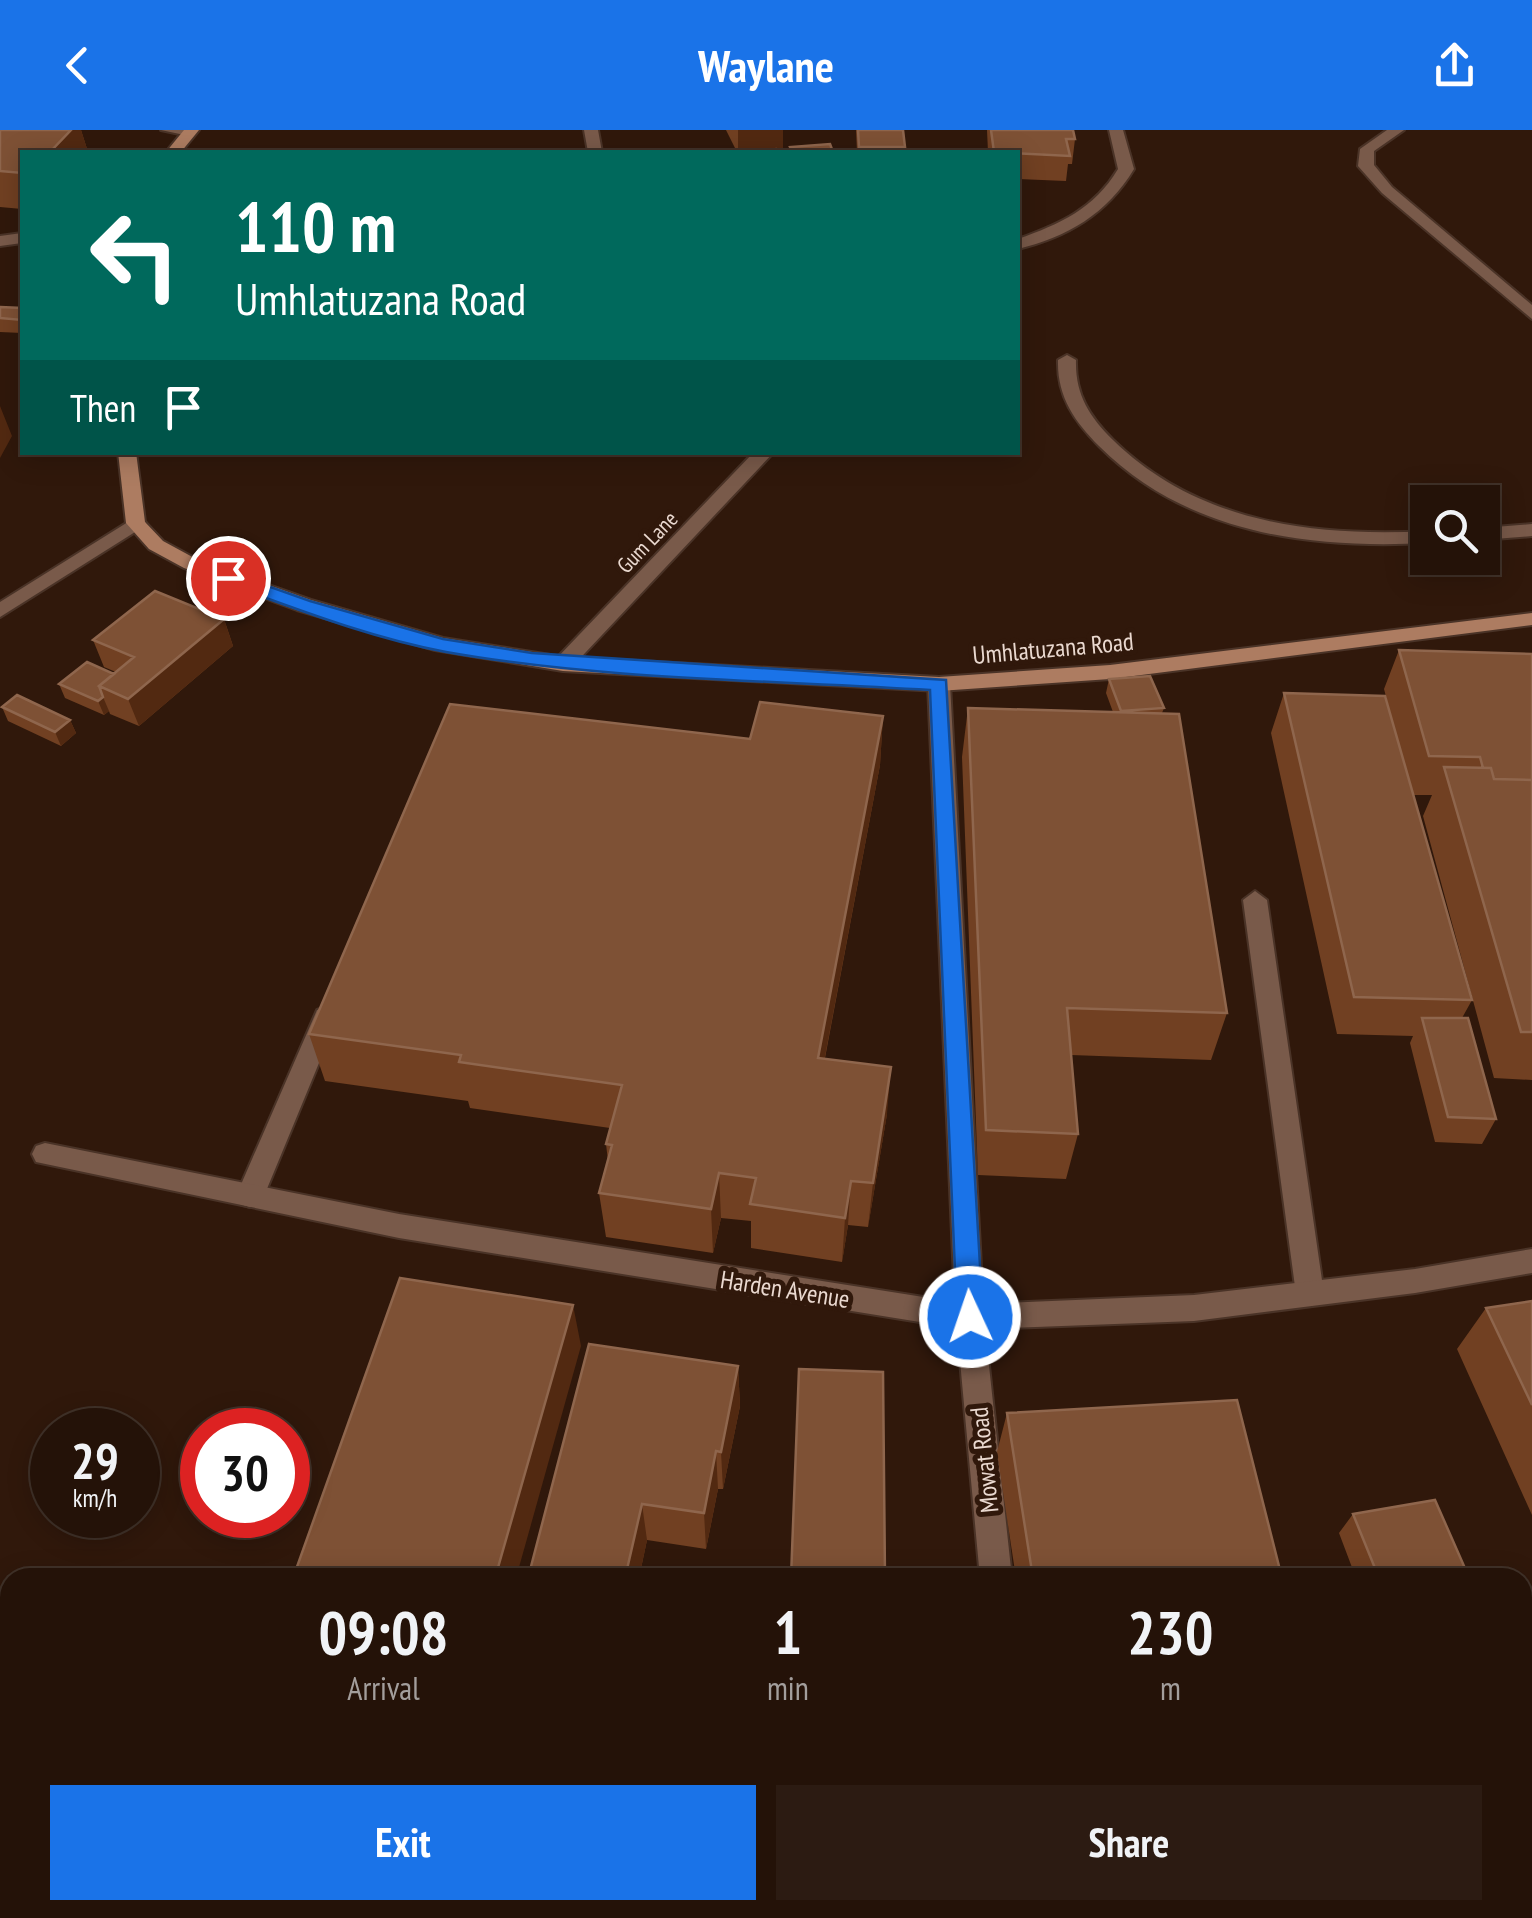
<!DOCTYPE html>
<style>
:root{--surface:#241208;--page:#2c1b12;--text:#f1f3f6;--muted:#a39e9c;--line:#413229;--accent:#1a73e8}
body{margin:0;font-family:"PT Sans Narrow",sans-serif;background:var(--page);color:var(--text);height:100vh;display:flex;flex-direction:column;font-size:38px;white-space:nowrap}
*{box-sizing:border-box;margin:0}
p{font-size:32px;color:var(--muted)}
.icon{flex:none;width:55px;height:55px;fill:none;stroke:currentColor;stroke-width:2;stroke-linecap:round;stroke-linejoin:round}
.map{position:relative;flex:1;overflow:hidden}
.details{position:absolute;left:0px;top:1438px;width:1532px;height:352px;display:flex;flex-direction:column;background:var(--surface);border-radius:30px 30px 0 0;box-shadow:0 5px 25px #0003,0 0 0 2px var(--line)}
.details>*{flex:none}
.top-card{position:absolute;left:20px;top:20px;width:1000px;height:305px;border-radius:0px;box-shadow:0 5px 25px #0003,0 0 0 2px var(--line);background:#00695c;color:#fff;overflow:hidden}
.tools{position:absolute;left:1410px;top:355px;display:grid;gap:20px}
.tools a{display:grid;place-items:center;width:90px;height:90px;border-radius:0px;background:var(--surface);box-shadow:0 5px 25px #0003,0 0 0 2px var(--line);font-size:50px}
.speed{position:absolute;left:30px;top:1278px;display:flex;gap:20px;font-size:50px;font-weight:700;text-align:center}
.speed>*{display:grid;place-content:center;width:130px;height:130px;border-radius:50%;background:var(--surface);box-shadow:0 5px 25px #0003,0 0 0 2px var(--line);line-height:1}
.speed small{font-size:25px;font-weight:400}
.speed .limit{border:15px solid #d22;background:#fff;color:#111}
.pin{position:absolute;display:grid;place-items:center;width:85px;height:85px;color:#fff;margin:-42px;border:5px solid #fff;border-radius:50%;box-shadow:0 2px 10px #0007}
.me{position:absolute;width:110px;margin:-55px;rotate:357deg;stroke-linejoin:round;filter:drop-shadow(0 0 8px #0008)}
.turn{display:flex;align-items:center;gap:35px;height:210px;padding:0 50px;font-size:45px}
.turn .icon{width:130px;height:130px;stroke-width:2.5}
.turn b{display:block;font-size:70px;line-height:85px}
.then{display:flex;align-items:center;height:95px;padding:0 50px;background:#0003;gap:20px;font-size:38px}
.eta{display:flex;justify-content:space-evenly;align-items:center;height:170px;text-align:center}
.eta b{font-size:60px;font-weight:700;line-height:70px}
.button{display:flex;gap:20px;margin-top:auto;padding:20px 50px}
.button a{flex:1;height:115px;border-radius:0px;background:var(--accent);color:#fff;font-size:40px;font-weight:700;line-height:115px;text-align:center}
.button a+a{background:var(--page);color:var(--text)}
header{display:flex;justify-content:space-between;align-items:center;height:130px;padding:0 50px;background:var(--accent);color:#fff;font-size:45px;font-weight:700}
.map>svg:first-child{display:block}
.lines{fill:none;stroke-linecap:round;stroke-linejoin:round}
.lane-casing{stroke:#4a3327;stroke-width:4}
.street-casing{stroke:#4a3327;stroke-width:4}
.secondary-casing{stroke:#4a3327;stroke-width:4}
.lane{fill:#795a4a;fill-rule:evenodd}
.street{fill:#795a4a;fill-rule:evenodd}
.secondary{fill:#ad7c61;fill-rule:evenodd}
.wall{fill:#714022}
.shaded-wall{fill:#522911}
.building{fill:#7e5135;stroke:#8f664d;stroke-width:2.5}
.route{fill:#1a73e8;stroke:#114b97;stroke-width:2.5}
.labels{text-anchor:middle;dominant-baseline:central;stroke-width:10;stroke-linejoin:round;paint-order:stroke}
.far-street-label{font-size:22px;fill:#ead9d0;stroke:#30180b}
.street-label{font-size:25px;fill:#ead9d0;stroke:#30180b}
</style>
<header><svg class="icon" aria-label="back" viewBox="0 0 24 24"><path d="M15 5l-7 7 7 7"/></svg>Waylane<svg class="icon" aria-label="share" viewBox="0 0 24 24"><path d="M12 15V3M7 8l5-5 5 5M5 13v7h14v-7"/></svg></header>
<div class="map">
<svg width="1532" height="1788" viewBox="0 0 1532 1788">
<rect width="100%" height="100%" fill="#30180b"/>
<g class="lines">
<defs>
<path id="lane" d="M161,0H195L196,2L189,6Z
M1387,0H1404L1374,21V35L1392,57L1532,175V189L1382,63L1358,36L1360,19Z
M22,103V113L0,116V106Z
M1067,225L1076,230C1075,264 1089,286 1113,310C1198,393 1314,407 1428,401V413C1310,419 1187,404 1099,316C1074,291 1057,266 1058,230Z
M136,387L146,393L143,397L0,487V472Z
M1532,394V406L1482,410V398Z
M1255,761L1267,770L1324,1164L1320,1173L1310,1176L1300,1173L1296,1164L1243,770Z
M326,877L335,880L338,887L264,1066L260,1074L250,1077L240,1074L236,1066L314,887L317,880Z"/>
<path id="street" d="M584,0H598L602,22H588Z
M1109,0H1123L1134,39C1107,84 1067,107 1018,119V109C1060,94 1094,79 1118,39Z
M754,322H774L570,539H556L553,534L556,529Z
M939,547L950,554L983,1174L1194,1165L1415,1139L1532,1119V1143L1415,1163L1194,1191L985,1199L1012,1448H980L957,1198L399,1108L36,1032L32,1024L36,1016L45,1013L399,1084L955,1172L928,554Z
M1012,1780H1048L1049,1788H1013Z"/>
<path id="secondary" d="M184,0H199L181,22H166Z
M118,322H136L145,392L163,411L198,430L311,470L443,508L563,527L939,547L1110,535L1532,483V495L1110,549L939,561L563,541L435,520L297,480L184,438L149,419L126,393Z"/>
</defs>
<use href="#lane" class="lane-casing"/>
<use href="#street" class="street-casing"/>
<use href="#secondary" class="secondary-casing"/>
<use href="#lane" class="lane"/>
<use href="#street" class="street"/>
<use href="#secondary" class="secondary"/>
</g>
<path class="wall" d="M0,0H81L88,22H22V79L0,77Z
M726,0H783V19L776,20L778,22H737Z
M856,0H903L904,22H857Z
M987,0H1073L1075,9L1072,34H1068L1066,51L1018,49V22H988Z
M0,177L22,178V203L0,202Z
M224,489L233,516L139,596L110,584L109,581L104,585L65,568L59,554L116,542L104,537L93,510Z
M1399,520L1532,524V950L1494,948L1423,686L1432,665H1413L1472,870L1462,888L1496,989L1482,1014L1435,1012L1410,913L1413,906L1337,904L1271,603L1284,563L1402,627L1384,559Z
M1109,549L1164,578L1162,583L1227,883L1211,930L1071,925L1078,1004L1066,1049L978,1045L962,627L968,578L1113,582L1106,563Z
M2,577L70,590L76,603L61,616L8,591Z
M883,586L880,635L825,928L887,984L868,1097L848,1095L842,1132L751,1118V1091L721,1088L713,1123L606,1107L599,1063L608,1031L606,1014L610,998L470,978L468,971L325,951L309,904L750,609Z
M1532,1171V1385L1457,1219L1486,1178Z
M738,1236L740,1276L723,1359H718L706,1419L647,1410L639,1448H528Z
M1007,1283L1282,1448H1016L997,1322Z
M1353,1384L1464,1436L1454,1448H1356L1339,1403Z
M1532,1471V1489L1526,1476Z
M1532,1646V1680L1522,1654Z
M197,1780H424L422,1788H207Z
M1146,1780H1331L1333,1788H1147Z
M1492,1780H1522L1532,1788H1495Z"/>
<path class="shaded-wall" d="M71,0H81L88,22H50Z
M738,0H783V19L738,22Z
M0,276L12,306L0,328Z
M224,489L233,516L139,596L128,569Z
M103,567L109,581L104,585L98,571Z
M883,586L880,635L816,974L818,928Z
M70,590L76,603L61,616L55,602Z
M891,937L887,984L868,1097L873,1053Z
M719,1043L721,1088L713,1123L711,1079Z
M851,1051L848,1095L842,1132L845,1088Z
M573,1175L581,1216L516,1448H495Z
M738,1236L740,1276L723,1359L721,1322Z
M716,1321L718,1359L706,1419L704,1383Z
M642,1374L647,1410L639,1448H625Z
M400,1780H424L422,1788H398Z
M599,1780H612L610,1788H598Z"/>
<path class="building" d="M0,0H71L50,22H22V43L0,41Z
M858,0H903L905,17H859Z
M991,0H1073L1075,9H1066L1070,26L994,22Z
M830,14L833,22H792L790,17Z
M776,19L778,22H754Z
M0,177L22,178V190L0,188Z
M155,461L224,489L128,569L99,556L134,527L93,510Z
M1399,520L1532,524V650L1494,649L1491,638H1483L1480,627L1429,626Z
M87,532L114,544L99,556L103,567L98,571L59,554Z
M1150,546L1164,578L1121,581L1109,549Z
M1284,563L1385,566L1472,870L1354,867Z
M17,565L70,590L55,602L2,577Z
M760,572L883,586L818,928L891,937L873,1053L851,1051L845,1088L750,1074L756,1048L719,1043L711,1079L599,1063L612,1015L606,1014L622,955L459,932L461,925L309,904L450,574L750,609Z
M968,578L1179,584L1227,883L1067,878L1078,1004L986,1000Z
M1444,637L1491,638L1494,649L1532,650V902H1521Z
M1422,888H1468L1496,989L1448,987Z
M400,1148L573,1175L495,1448H293Z
M1532,1171V1275L1486,1178Z
M589,1214L738,1236L721,1322L716,1321L704,1383L642,1374L625,1448H528Z
M799,1239L883,1242L885,1448H791Z
M1237,1270L1282,1448H1033L1007,1283Z
M1435,1370L1464,1436L1398,1448H1379L1353,1384Z
M1532,1730V1788H1507L1504,1780H1522V1731Z
M245,1780H400L398,1788H284Z
M442,1780H599L598,1788H440Z
M656,1780H883V1788H654Z
M1169,1780H1331L1333,1788H1171Z"/>
<path class="route" d="M228,442L310,471L443,509L532,523L946,550L983,1187L979,1195L970,1198L961,1195L957,1187L930,560C769,550 604,550 446,522C370,508 294,478 222,452V444Z"/>
<g class="labels">
<g class="far-street-label">
<text transform="translate(647 412) rotate(-46)">Gum Lane</text>
</g>
<g class="street-label">
<text transform="translate(1053 518) rotate(-5)">Umhlatuzana Road</text>
<text transform="translate(785 1159) rotate(9)">Harden Avenue</text>
<text transform="translate(984 1330) rotate(-96)">Mowat Road</text>
</g>
</g>
</svg>
<div class="tools">
<a><svg class="icon" aria-label="search" viewBox="0 0 24 24"><circle cx="10" cy="10" r="6"/><path d="M15 15l6 6"/></svg></a>
</div>
<div class="speed"><div>29<small>km/h</small></div><div class="limit">30</div></div>
<div class="pin" style="left:228px;top:448px;background:#d93025"><svg class="icon" aria-label="arrive" viewBox="0 0 24 24"><path d="M6 21V4h12l-3 4 3 4H6"/></svg></div>
<svg class="me" style="left:970px;top:1187px" viewBox="-20 -20 40 40"><circle r="17" fill="#1a73e8" stroke="#fff" stroke-width="3"/><path d="M0-11L8 9 0 5-8 9z" fill="#fff"/></svg>
<div class="top-card">
<div class="turn"><svg class="icon" aria-label="left" viewBox="0 0 24 24"><path d="M17 20v-9H6M10 6l-5 5 5 5"/></svg><div><b>110 m</b>Umhlatuzana Road</div></div>
<div class="then">Then<svg class="icon" aria-label="arrive" viewBox="0 0 24 24"><path d="M6 21V4h12l-3 4 3 4H6"/></svg></div>
</div>
<section class="details">
<div class="eta">
<div><b>09:08</b><p>Arrival</p></div>
<div><b>1</b><p>min</p></div>
<div><b>230</b><p>m</p></div>
</div>
<div class="button"><a>Exit</a><a>Share</a></div>
</section>
</div>
